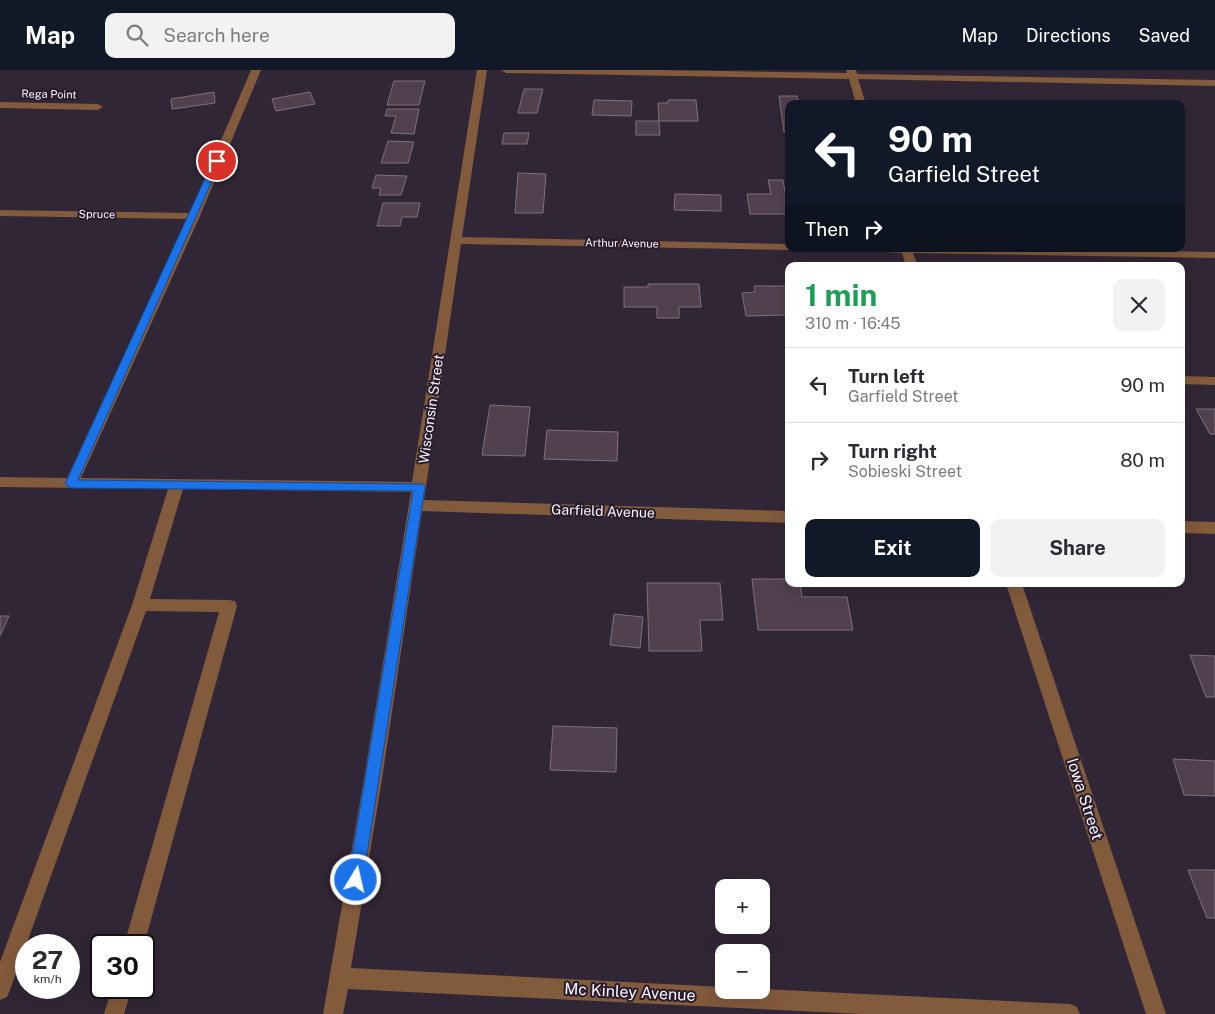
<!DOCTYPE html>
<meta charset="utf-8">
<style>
:root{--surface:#fff;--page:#f2f2f3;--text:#2b2b33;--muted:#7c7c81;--line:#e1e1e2;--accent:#111827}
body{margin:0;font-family:"Public Sans",sans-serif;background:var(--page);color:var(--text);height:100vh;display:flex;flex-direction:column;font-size:19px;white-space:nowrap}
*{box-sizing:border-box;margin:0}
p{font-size:16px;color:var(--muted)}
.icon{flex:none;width:28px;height:28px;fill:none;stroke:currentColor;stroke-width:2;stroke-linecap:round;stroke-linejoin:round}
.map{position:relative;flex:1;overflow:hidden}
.panel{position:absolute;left:785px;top:192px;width:400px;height:325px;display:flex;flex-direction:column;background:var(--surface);border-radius:10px;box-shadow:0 5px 20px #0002}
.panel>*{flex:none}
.top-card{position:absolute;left:785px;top:30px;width:400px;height:152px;border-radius:10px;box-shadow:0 5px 20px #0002;background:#111827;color:#fff;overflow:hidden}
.buttons{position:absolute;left:715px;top:809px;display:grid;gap:10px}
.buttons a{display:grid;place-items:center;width:55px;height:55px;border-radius:10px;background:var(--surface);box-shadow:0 5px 20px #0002;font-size:25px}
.speed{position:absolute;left:15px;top:864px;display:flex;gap:10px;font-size:25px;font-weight:700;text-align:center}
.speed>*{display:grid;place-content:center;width:65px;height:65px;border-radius:50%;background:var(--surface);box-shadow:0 5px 20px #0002;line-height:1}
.speed small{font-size:12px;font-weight:400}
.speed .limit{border:2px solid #111;border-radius:8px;background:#fff;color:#111}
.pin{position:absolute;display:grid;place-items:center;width:42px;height:42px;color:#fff;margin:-21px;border:2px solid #fff;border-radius:50%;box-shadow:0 1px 5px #0007}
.me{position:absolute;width:55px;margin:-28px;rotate:9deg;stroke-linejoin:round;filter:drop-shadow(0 0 4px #0008)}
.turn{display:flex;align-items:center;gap:18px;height:105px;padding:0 20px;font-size:22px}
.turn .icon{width:65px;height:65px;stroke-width:2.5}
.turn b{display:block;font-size:35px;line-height:42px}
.then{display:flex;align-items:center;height:48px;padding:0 20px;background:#0003;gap:10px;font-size:19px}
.round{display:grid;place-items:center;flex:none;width:52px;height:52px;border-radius:10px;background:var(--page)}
.summary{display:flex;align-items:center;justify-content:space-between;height:85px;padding:0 20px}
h1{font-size:30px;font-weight:700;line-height:38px;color:#1e9e55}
.action{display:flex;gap:10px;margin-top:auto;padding:10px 20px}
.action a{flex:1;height:58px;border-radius:10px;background:var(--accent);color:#fff;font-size:20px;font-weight:700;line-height:58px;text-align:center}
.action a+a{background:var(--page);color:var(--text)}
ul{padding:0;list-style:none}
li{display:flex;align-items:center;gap:15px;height:75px;padding:0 20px;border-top:1px solid var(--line)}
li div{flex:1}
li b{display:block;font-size:19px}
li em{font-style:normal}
header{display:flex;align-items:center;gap:30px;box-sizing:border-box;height:70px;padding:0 25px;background:var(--accent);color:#fff}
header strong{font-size:24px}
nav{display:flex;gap:28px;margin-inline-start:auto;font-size:18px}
.search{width:350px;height:45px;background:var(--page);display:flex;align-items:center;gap:12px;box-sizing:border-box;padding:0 18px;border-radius:10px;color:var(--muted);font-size:19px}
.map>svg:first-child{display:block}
.building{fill:#51404d;stroke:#826f7d}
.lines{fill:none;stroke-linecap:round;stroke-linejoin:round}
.minor{fill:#825a3c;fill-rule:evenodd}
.route{fill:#1a73e8;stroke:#114b97}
.labels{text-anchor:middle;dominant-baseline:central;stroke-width:4;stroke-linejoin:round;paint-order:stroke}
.far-street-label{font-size:11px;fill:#f9f2fc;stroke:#271c2b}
.street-label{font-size:14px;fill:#f9f2fc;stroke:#271c2b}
.near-street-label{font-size:16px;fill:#f9f2fc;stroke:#271c2b}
</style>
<header>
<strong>Map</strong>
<div class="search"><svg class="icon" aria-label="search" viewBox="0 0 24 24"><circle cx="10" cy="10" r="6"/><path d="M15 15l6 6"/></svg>Search here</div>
<nav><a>Map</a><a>Directions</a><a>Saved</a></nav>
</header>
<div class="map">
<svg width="1215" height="944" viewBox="0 0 1215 944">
<rect width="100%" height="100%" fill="#312635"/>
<path class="building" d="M394,11H425L419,35H387Z
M524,19H543L537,43H518Z
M214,22L215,33L172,39L171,29Z
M310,22L315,34L276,41L272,29Z
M779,26H797L799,34H789V62H784Z
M594,30L632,31L631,46L592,45Z
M668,30H696L698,51H659L658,33H668Z
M387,39H419L414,64L391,63L396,46H385Z
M636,51H659L660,65H636Z
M504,63H529L527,74H502Z
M388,71L414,72L408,93H381Z
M518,103L546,104L543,143H515Z
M376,105L407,106L401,125H379L381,118H372Z
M768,110H783L789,144H750L747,124H771Z
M675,124L721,125V141L674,140Z
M383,133H420L417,147H402L400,156H377Z
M648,214H699L701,237H679V248H657V237H624V217H648Z
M754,216H788L789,245L746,246L742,223L755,222Z
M490,335L530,337L525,386L482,385Z
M1196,339H1215V364H1210Z
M547,360L618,362L617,391L544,389Z
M752,509H789V514H800L802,527H847L853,560H758Z
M647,513H720L723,550H700L702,581H649Z
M614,544L643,547L640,578L610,575Z
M0,546H9L0,566Z
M1190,585L1215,586V627H1206Z
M553,656L617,658L616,702L550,700Z
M1173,689L1215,691V726L1184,725Z
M1188,800H1215V848H1207Z"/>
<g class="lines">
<path class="minor" d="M251,0H261L200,146L81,408L412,412L477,0H487L462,167L789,174V179H794L789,180L461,174L424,430L789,441V453L422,441L382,709L351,898L724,917V920L761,919L1070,934L1077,937L1080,944H862L348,919L343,944H323L364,709L411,422L183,419L150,529L229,530L235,531L237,536L144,875H124L219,542L146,541L10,920L7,927L0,930V892L132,535L168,419L0,417V407L67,408L187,149L0,146V140L190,143Z
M501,0H660L847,3L846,0H856L857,4L1215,10V16L858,9L866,34H856L849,9L506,3Z
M0,32L98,34L103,37L98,40L0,38Z
M881,179H1063L1215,182V188L913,183L918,196H906L902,183L887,182Z
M1181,306L1215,307V315L1181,314Z
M1181,451L1215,452V464L1181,463Z
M1006,514H1022L1166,944H1146Z
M112,918H132L124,944H104Z"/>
</g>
<path class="route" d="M217,89L221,91L78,410L423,414L425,417L363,810L361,815L356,817L351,815L348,810L413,421L71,418L65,414L213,91Z"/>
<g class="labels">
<g class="far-street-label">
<text transform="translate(49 24) rotate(1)">Rega Point</text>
<text transform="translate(97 144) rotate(1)">Spruce</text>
<text transform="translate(622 173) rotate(1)">Arthur Avenue</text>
</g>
<g class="street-label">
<text transform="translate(431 339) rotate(-82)">Wisconsin Street</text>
<text transform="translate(603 441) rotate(2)">Garfield Avenue</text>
</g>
<g class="near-street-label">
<text transform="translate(1085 729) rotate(72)">Iowa Street</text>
<text transform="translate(630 922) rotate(3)">Mc Kinley Avenue</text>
</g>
</g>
</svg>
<div class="buttons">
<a>+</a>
<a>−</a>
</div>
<div class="speed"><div>27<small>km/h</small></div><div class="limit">30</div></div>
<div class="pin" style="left:217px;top:91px;background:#d93025"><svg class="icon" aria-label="arrive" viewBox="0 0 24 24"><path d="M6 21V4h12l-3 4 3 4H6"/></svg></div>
<svg class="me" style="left:356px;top:810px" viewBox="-20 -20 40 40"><circle r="17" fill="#1a73e8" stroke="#fff" stroke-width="3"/><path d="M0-11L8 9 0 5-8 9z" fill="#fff"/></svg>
<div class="top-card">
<div class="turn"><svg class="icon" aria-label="left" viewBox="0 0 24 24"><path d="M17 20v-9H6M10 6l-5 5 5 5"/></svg><div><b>90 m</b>Garfield Street</div></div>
<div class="then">Then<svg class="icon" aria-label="right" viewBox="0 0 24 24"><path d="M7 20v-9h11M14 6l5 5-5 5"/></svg></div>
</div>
<section class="panel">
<div class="summary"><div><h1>1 min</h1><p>310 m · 16:45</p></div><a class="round"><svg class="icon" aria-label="close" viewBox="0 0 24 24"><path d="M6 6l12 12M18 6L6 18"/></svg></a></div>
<ul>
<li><svg class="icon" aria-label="left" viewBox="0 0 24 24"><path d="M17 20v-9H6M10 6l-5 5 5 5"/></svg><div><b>Turn left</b><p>Garfield Street</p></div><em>90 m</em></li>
<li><svg class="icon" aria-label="right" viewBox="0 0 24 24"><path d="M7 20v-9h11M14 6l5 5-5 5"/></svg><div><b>Turn right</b><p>Sobieski Street</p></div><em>80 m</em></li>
</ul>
<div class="action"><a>Exit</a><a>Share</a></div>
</section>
</div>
